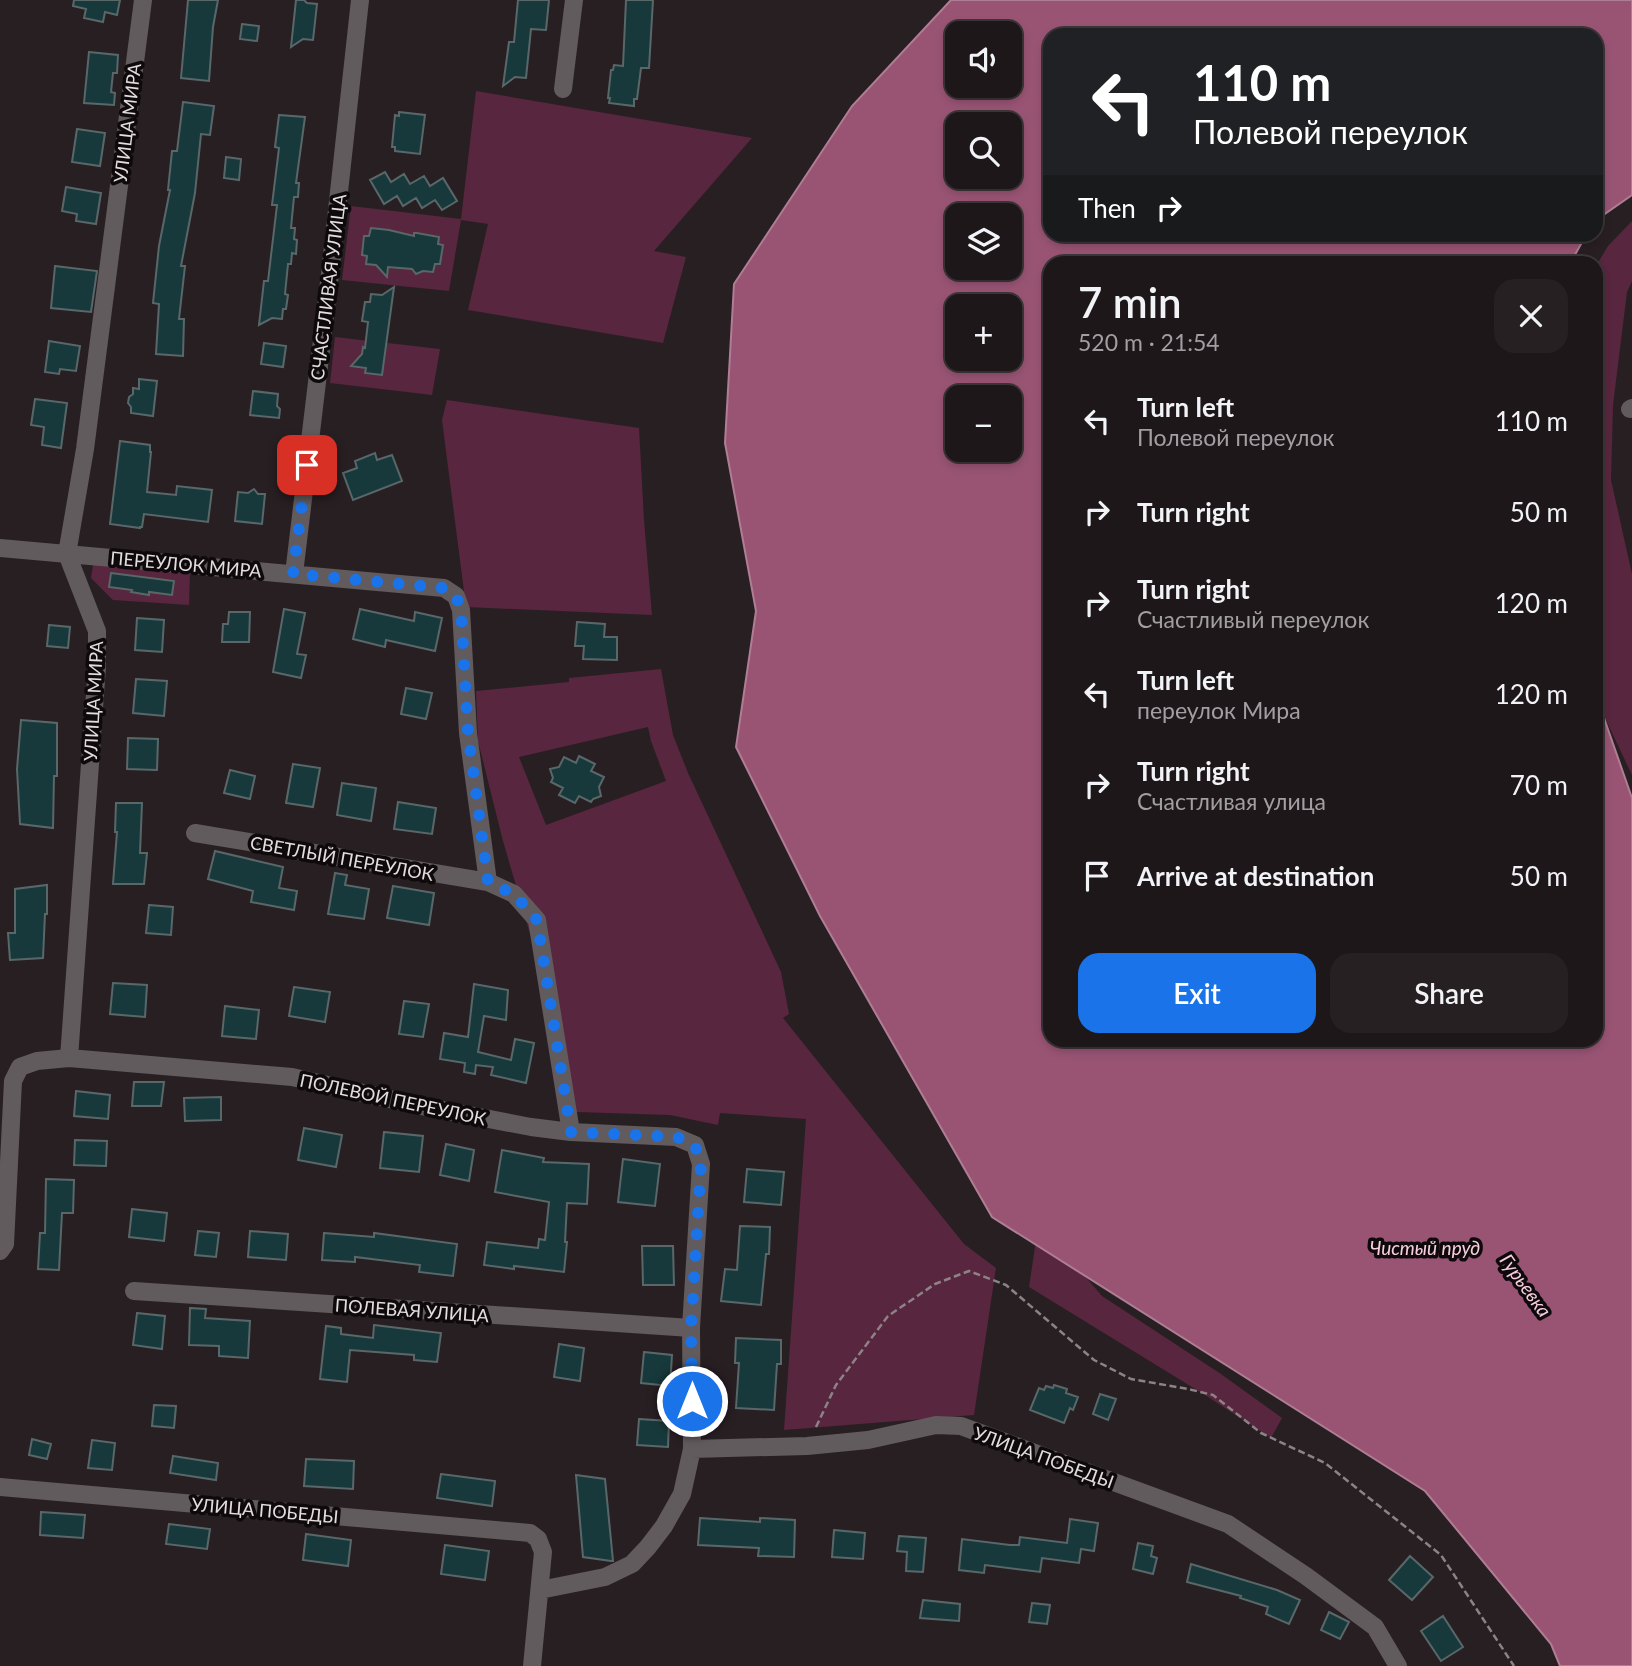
<!DOCTYPE html>
<meta charset="utf-8">
<style>
:root{--surface:#1e171a;--page:#262023;--text:#f1f3f6;--muted:#a19fa2;--line:#3c3639;--accent:#1a73e8}
body{margin:0;font-family:Lato,sans-serif;background:var(--page);color:var(--text);height:100vh;display:flex;flex-direction:column;font-size:26px;white-space:nowrap}
*{box-sizing:border-box;margin:0}
p{font-size:23px;color:var(--muted)}
.icon{flex:none;width:38px;height:38px;fill:none;stroke:currentColor;stroke-width:2;stroke-linecap:round;stroke-linejoin:round}
.map{position:relative;flex:1;overflow:hidden}
.drawer{position:absolute;left:1043px;top:256px;width:560px;height:791px;display:flex;flex-direction:column;background:var(--surface);border-radius:21px;box-shadow:0 4px 10px #0003,0 0 0 2px var(--line)}
.drawer>*{flex:none}
.banner{position:absolute;left:1043px;top:28px;width:560px;height:214px;border-radius:21px;box-shadow:0 4px 10px #0003,0 0 0 2px var(--line);background:#202124;color:#fff;overflow:hidden}
.fabs{position:absolute;left:945px;top:21px;display:grid;gap:14px}
.fabs a{display:grid;place-items:center;width:77px;height:77px;border-radius:14px;background:var(--surface);box-shadow:0 4px 10px #0003,0 0 0 2px var(--line);font-size:35px}
.pin{position:absolute;display:grid;place-items:center;width:60px;height:60px;color:#fff;margin:-30px;border-radius:14px;box-shadow:0 4px 10px #0006}
.me{position:absolute;width:77px;margin:-38px;rotate:0deg;stroke-linejoin:round;filter:drop-shadow(0 0 5px #0008)}
.turn{display:flex;align-items:center;gap:24px;height:147px;padding:0 35px;font-size:32px}
.turn .icon{width:91px;height:91px;stroke-width:2.5}
.turn b{display:block;font-size:49px;line-height:60px}
.then{display:flex;align-items:center;height:66px;padding:0 35px;background:#0003;gap:14px;font-size:26px}
.round{display:grid;place-items:center;flex:none;width:74px;height:74px;border-radius:21px;background:var(--page)}
.overview{display:flex;align-items:center;justify-content:space-between;height:119px;padding:0 35px}
h1{font-size:42px;font-weight:600;line-height:52px}
.action{display:flex;gap:14px;margin-top:auto;padding:14px 35px}
.action a{flex:1;height:80px;border-radius:21px;background:var(--accent);color:#fff;font-size:28px;font-weight:600;line-height:80px;text-align:center}
.action a+a{background:var(--page);color:var(--text)}
ul{padding:0;list-style:none}
li{display:flex;align-items:center;gap:21px;height:91px;padding:0 35px}
li div{flex:1}
li b{display:block;font-size:26px}
li em{font-style:normal}
.map>svg:first-child{display:block}
.green{fill:#58263e;fill-rule:evenodd}
.water{fill:#995474;stroke:#af7d94;stroke-width:2;fill-rule:evenodd}
.building{fill:#18393c;stroke:#596768;stroke-width:2}
.lines{fill:none;stroke-linecap:round;stroke-linejoin:round}
.path{stroke:#8b8386;stroke-width:2.5;stroke-dasharray:7 3.5;stroke-linecap:butt}
.minor{stroke:#615b5d;stroke-width:18}
.route{stroke:#1a73e8;stroke-width:12;stroke-dasharray:0 21.6}
.labels{text-anchor:middle;dominant-baseline:central;stroke-width:7;stroke-linejoin:round;paint-order:stroke}
.street-label{font-size:18px;fill:#e3dddf;stroke:#0e0a0c}
.water-label{font-size:19px;font-style:italic;fill:#f8cedf;stroke:#0e0a0c}
</style>
<div class="map">
<svg width="1632" height="1666" viewBox="0 0 1632 1666">
<rect width="100%" height="100%" fill="#281f23"/>
<path class="green" d="M476,91L752,138L654,251L686,257L663,343L468,310L488,224L461,220L449,291L342,280L351,206L461,219Z
M1632,221V281L1627,292L1613,405L1611,480L1632,574V775L1596,699V266L1608,246Z
M335,337L440,349L432,395L330,383Z
M447,400L639,428L644,520L652,615L466,607L442,420Z
M94,559L190,571L189,605L113,600L91,578Z
M661,669L673,735L688,773L781,972L789,1014L783,1018L964,1244L996,1268L974,1415L784,1430L806,1119L720,1113L718,1125L670,1115L576,1112L544,982L503,841L478,741L476,691L569,682V678ZM648,727L651,741L666,781L546,825L519,757Z
M1038,1227L1051,1237L1102,1296L1221,1374L1282,1418L1271,1438L1205,1395L1029,1287Z"/>
<path class="water" d="M951,0H1632V195L1596,220V35H1050V234L1586,235L1571,262H1050V1040H1596V695L1632,798V1666H1560L1551,1644L1425,1491L992,1217L820,916L736,747L756,611L725,443L734,284L852,106ZM957,33H1010V86H957ZM957,124H1010V177H957ZM957,215H1010V268H957ZM957,306H1010V359H957ZM957,397H1010V450H957Z"/>
<path class="building" d="M74,0H120L117,15L105,12L103,22L84,18L86,9L73,6Z
M188,0H218L213,27L209,81L181,78Z
M296,0H304L307,3L317,4L313,40L303,39L291,47Z
M518,0H549L546,30L531,29L526,78L515,77L503,86L509,42H514Z
M626,0H653L649,68H641L637,99H634V106L609,103L610,98H608L611,70H613L614,65L623,66Z
M242,24L259,26L257,41L240,39Z
M89,52L118,55L117,73H113L111,92L115,93L114,105L84,103Z
M183,102L214,106L210,135L201,134L195,193L181,266H185L179,319H184L183,356L156,354L159,304L153,303L159,246L170,190H168L172,151H177Z
M399,112L425,115L420,154L395,151V147H392L395,115L399,116Z
M279,115L305,117L296,183H299L298,197H294L291,228H295L294,239L297,240L296,254L292,253L291,264H288L285,294L288,295L286,309H283L282,319L272,318L259,325L264,281H268L277,205H272L279,148L275,147Z
M77,129L105,133L100,166L72,162Z
M226,157L241,159L239,180L224,178Z
M385,172L391,182L404,174L410,184L424,176L430,186L443,178L457,201L442,210L435,200L422,208L416,198L403,206L397,196L384,204L370,180Z
M66,187L101,193L96,224L76,221L77,214L62,211Z
M371,228L389,230L414,236V233H417L439,237L438,244L443,245L440,264H435L433,272L423,271L416,274L412,269L388,267L387,277L376,265L366,264L367,256L362,255L364,236H369Z
M55,266L97,271L91,312L51,308Z
M394,287L382,375L365,373L366,368L351,366L362,354L363,347L365,348L368,322L362,321L365,302H370L371,294L382,295Z
M49,341L80,346L76,371L60,369L59,374L45,372Z
M264,343L286,346L283,367L261,364Z
M139,379L157,381L153,416L131,413V407L128,403L129,397L133,394V388L139,389Z
M253,391L278,394L277,406L280,409L279,418L250,415Z
M35,399L67,403L61,448L42,445L44,427L31,425Z
M120,441L150,445V452H151L147,492L176,495L177,486L212,490L208,522L144,514L142,527H140V528L110,524Z
M375,453L377,460L392,455L402,481L353,500L343,473L357,468L355,461Z
M254,489L258,494H265L262,524L235,521L238,492L248,493Z
M111,573L174,581L172,595L149,592V595L131,592L132,590L109,587Z
M284,609L305,613L297,654L306,655L301,678L273,672Z
M360,609L414,621L415,612L442,618L435,651L386,640L385,647L353,639Z
M229,612H250L249,642H222L223,624H228Z
M137,618L164,620L162,652L135,650Z
M577,622L605,624L604,637H617V660L583,659L584,646H575Z
M49,625L70,627L68,648L47,646Z
M136,679L167,681L164,716L133,713Z
M406,688L432,693L426,719L401,714Z
M21,720L57,723V776H54L53,828L20,824L17,769Z
M128,738L158,739L157,770L127,769Z
M579,756L595,764L591,771L604,777L599,787L601,796L593,799L591,802L579,796L575,803L559,795L563,788L551,782L553,778L550,769L559,767L564,757L576,763Z
M293,764L320,768L313,807L286,803Z
M230,770L255,776L250,799L224,793Z
M342,783L376,788L371,821L337,815Z
M398,802L436,808L432,834L394,829Z
M116,803H142L140,853H147L144,884H113L117,832H115Z
M215,851L283,867L279,888L297,891L294,910L251,902L253,891L208,879Z
M335,873L347,875L345,885L369,889L364,919L328,914Z
M47,885V914H45L43,958L10,960L8,933H15V889Z
M393,886L434,893L429,925L387,918Z
M149,905L173,907L171,935L146,933Z
M113,983L147,985L145,1017L110,1014Z
M474,984L508,990L506,1020L484,1016L478,1052L511,1060L515,1039L534,1043L526,1083L491,1075L493,1067L476,1065L475,1074L464,1072L465,1063L440,1059L444,1033L468,1037Z
M294,987L330,992L325,1022L289,1016Z
M404,1001L429,1004L423,1037L399,1034Z
M225,1006L259,1010L256,1039L222,1036Z
M134,1082H164L161,1106H132Z
M76,1091L110,1095L108,1119L74,1116Z
M221,1097V1120L185,1121L184,1098Z
M304,1128L342,1135L336,1167L298,1160Z
M384,1132L423,1136L419,1172L380,1168Z
M75,1140L107,1141L106,1166L74,1165Z
M446,1144L474,1150L469,1181L440,1175Z
M502,1150L544,1158L543,1162L589,1164L587,1204L567,1203L565,1242H567L564,1272L514,1266V1269L484,1265L487,1242L538,1248L539,1239L545,1240L549,1202L495,1192Z
M623,1159L660,1164L655,1206L618,1202Z
M747,1169L784,1172L781,1205L744,1202Z
M46,1179L74,1180L73,1213H62L59,1270L38,1269L40,1233H45Z
M132,1209L167,1213L164,1241L129,1237Z
M740,1226L770,1227L769,1254H766L761,1305L721,1301L725,1269L737,1270Z
M198,1231L219,1233L216,1257L195,1255Z
M250,1231L288,1234L286,1260L248,1257Z
M324,1233L374,1237V1233L457,1244L453,1276L419,1272L420,1265L355,1257V1262L322,1260Z
M642,1246H673L674,1285H643Z
M190,1308L206,1309L205,1318L250,1321L248,1358L219,1356V1346L189,1345Z
M137,1313L165,1316L162,1349L133,1345Z
M374,1325L441,1333L437,1362L414,1360V1355L350,1350L347,1382L320,1379L326,1326L341,1328V1334L373,1338Z
M736,1338L781,1340V1364H777L774,1410L736,1408L739,1363H735Z
M559,1344L584,1348L580,1381L554,1377Z
M644,1352L672,1355L670,1386L641,1383Z
M1054,1385L1067,1389L1066,1393L1078,1397L1073,1410L1070,1408L1064,1423L1030,1410L1039,1388L1044,1390L1046,1386L1053,1388Z
M1100,1394L1116,1399L1108,1420L1093,1414Z
M154,1405L176,1406L174,1428L152,1426Z
M639,1419L669,1421L668,1447L637,1445Z
M32,1439L51,1444L47,1459L29,1455Z
M92,1440L115,1443L112,1470L88,1468Z
M173,1456L218,1463L216,1480L170,1473Z
M306,1459L354,1461L353,1489L304,1486Z
M441,1474L495,1481L492,1506L437,1498Z
M576,1475L605,1479L613,1561H611L583,1557Z
M41,1512L85,1515L83,1538L40,1535Z
M700,1518L760,1522V1518L795,1520L794,1557L758,1556L759,1548L698,1545Z
M1070,1519L1098,1523L1094,1551L1081,1549L1079,1563L1042,1558L1040,1572L985,1565L984,1573L959,1570L962,1539L1010,1545H1019L1020,1537L1067,1543Z
M169,1524L210,1529L207,1549L166,1544Z
M834,1530L865,1533L863,1559L832,1557Z
M306,1534L351,1540L348,1566L303,1560Z
M899,1536L926,1538L923,1572L906,1571L907,1552L897,1551Z
M1138,1543L1153,1546L1151,1556L1157,1558L1153,1574L1133,1569Z
M445,1545L489,1551L485,1580L441,1574Z
M1410,1556L1433,1577L1412,1600L1389,1580Z
M1191,1564L1277,1590L1300,1600L1289,1624L1266,1614L1268,1607L1240,1598L1241,1596L1187,1582Z
M923,1600L960,1604L959,1621L920,1618Z
M1032,1603L1050,1605L1047,1624L1029,1622Z
M1329,1612L1349,1622L1340,1639L1321,1630Z
M1443,1616L1463,1647L1441,1661L1421,1631Z"/>
<g class="lines">
<path class="path" d="M816,1427L836,1385L888,1316L935,1284L969,1271L1006,1285L1094,1360L1131,1379L1188,1389L1213,1395L1261,1433L1325,1463L1441,1555L1514,1666"/>
<path class="minor" d="M563,89L574,0
M1630,409L1632,408
M0,548L444,588L456,596L461,610L468,733L488,882
M294,574L330,274L360,0
M195,833L488,882L514,894L537,920L571,1132
M69,1058L97,666V631L67,554L85,449L143,0
M0,1251L5,1244L13,1081L20,1067L37,1061L69,1058L292,1077L416,1105L531,1127L571,1132L676,1137L695,1145L701,1164L691,1328L692,1449
M134,1291L691,1328
M0,1487L530,1533L538,1539L543,1552L532,1666
M540,1590L605,1577L632,1564L648,1547L664,1526L682,1494L692,1449L807,1446L868,1440L936,1425L961,1426L1228,1524L1306,1576L1375,1627L1398,1666"/>
</g>
<g class="lines">
<path class="route" d="M307,465L293,574L444,588L456,596L461,610L468,733L488,882L514,894L537,920L571,1132L676,1137L695,1145L701,1164L691,1328L692,1401"/>
</g>
<g class="labels">
<g class="street-label">
<text transform="translate(127 123) rotate(-83)">УЛИЦА МИРА</text>
<text transform="translate(328 287) rotate(-83)">СЧАСТЛИВАЯ УЛИЦА</text>
<text transform="translate(186 564) rotate(5)">ПЕРЕУЛОК МИРА</text>
<text transform="translate(93 701) rotate(-87)">УЛИЦА МИРА</text>
<text transform="translate(342 858) rotate(10)">СВЕТЛЫЙ ПЕРЕУЛОК</text>
<text transform="translate(393 1099) rotate(12)">ПОЛЕВОЙ ПЕРЕУЛОК</text>
<text transform="translate(412 1310) rotate(4)">ПОЛЕВАЯ УЛИЦА</text>
<text transform="translate(1044 1457) rotate(20)">УЛИЦА ПОБЕДЫ</text>
<text transform="translate(265 1510) rotate(5)">УЛИЦА ПОБЕДЫ</text>
</g>
<g class="water-label">
<text x="1425" y="1247">Чистый пруд</text>
<text transform="translate(1526 1285) rotate(54)">Гурьевка</text>
</g>
</g>
</svg>
<div class="fabs">
<a><svg class="icon" aria-label="sound" viewBox="0 0 24 24"><path d="M4 9h4l5-4v14l-5-4H4zM17 9q2 3 0 6"/></svg></a>
<a><svg class="icon" aria-label="search" viewBox="0 0 24 24"><circle cx="10" cy="10" r="6"/><path d="M15 15l6 6"/></svg></a>
<a><svg class="icon" aria-label="layers" viewBox="0 0 24 24"><path d="M12 4l9 5-9 5-9-5zM3 14l9 5 9-5"/></svg></a>
<a>+</a>
<a>−</a>
</div>
<div class="pin" style="left:307px;top:465px;background:#d93025"><svg class="icon" aria-label="arrive" viewBox="0 0 24 24"><path d="M6 21V4h12l-3 4 3 4H6"/></svg></div>
<svg class="me" style="left:692px;top:1401px" viewBox="-20 -20 40 40"><circle r="17" fill="#1a73e8" stroke="#fff" stroke-width="3"/><path d="M0-11L8 9 0 5-8 9z" fill="#fff"/></svg>
<div class="banner">
<div class="turn"><svg class="icon" aria-label="left" viewBox="0 0 24 24"><path d="M17 20v-9H6M10 6l-5 5 5 5"/></svg><div><b>110 m</b>Полевой переулок</div></div>
<div class="then">Then<svg class="icon" aria-label="right" viewBox="0 0 24 24"><path d="M7 20v-9h11M14 6l5 5-5 5"/></svg></div>
</div>
<section class="drawer">
<div class="overview"><div><h1>7 min</h1><p>520 m · 21:54</p></div><a class="round"><svg class="icon" aria-label="close" viewBox="0 0 24 24"><path d="M6 6l12 12M18 6L6 18"/></svg></a></div>
<ul>
<li><svg class="icon" aria-label="left" viewBox="0 0 24 24"><path d="M17 20v-9H6M10 6l-5 5 5 5"/></svg><div><b>Turn left</b><p>Полевой переулок</p></div><em>110 m</em></li>
<li><svg class="icon" aria-label="right" viewBox="0 0 24 24"><path d="M7 20v-9h11M14 6l5 5-5 5"/></svg><div><b>Turn right</b></div><em>50 m</em></li>
<li><svg class="icon" aria-label="right" viewBox="0 0 24 24"><path d="M7 20v-9h11M14 6l5 5-5 5"/></svg><div><b>Turn right</b><p>Счастливый переулок</p></div><em>120 m</em></li>
<li><svg class="icon" aria-label="left" viewBox="0 0 24 24"><path d="M17 20v-9H6M10 6l-5 5 5 5"/></svg><div><b>Turn left</b><p>переулок Мира</p></div><em>120 m</em></li>
<li><svg class="icon" aria-label="right" viewBox="0 0 24 24"><path d="M7 20v-9h11M14 6l5 5-5 5"/></svg><div><b>Turn right</b><p>Счастливая улица</p></div><em>70 m</em></li>
<li><svg class="icon" aria-label="arrive" viewBox="0 0 24 24"><path d="M6 21V4h12l-3 4 3 4H6"/></svg><div><b>Arrive at destination</b></div><em>50 m</em></li>
</ul>
<div class="action"><a>Exit</a><a>Share</a></div>
</section>
</div>
